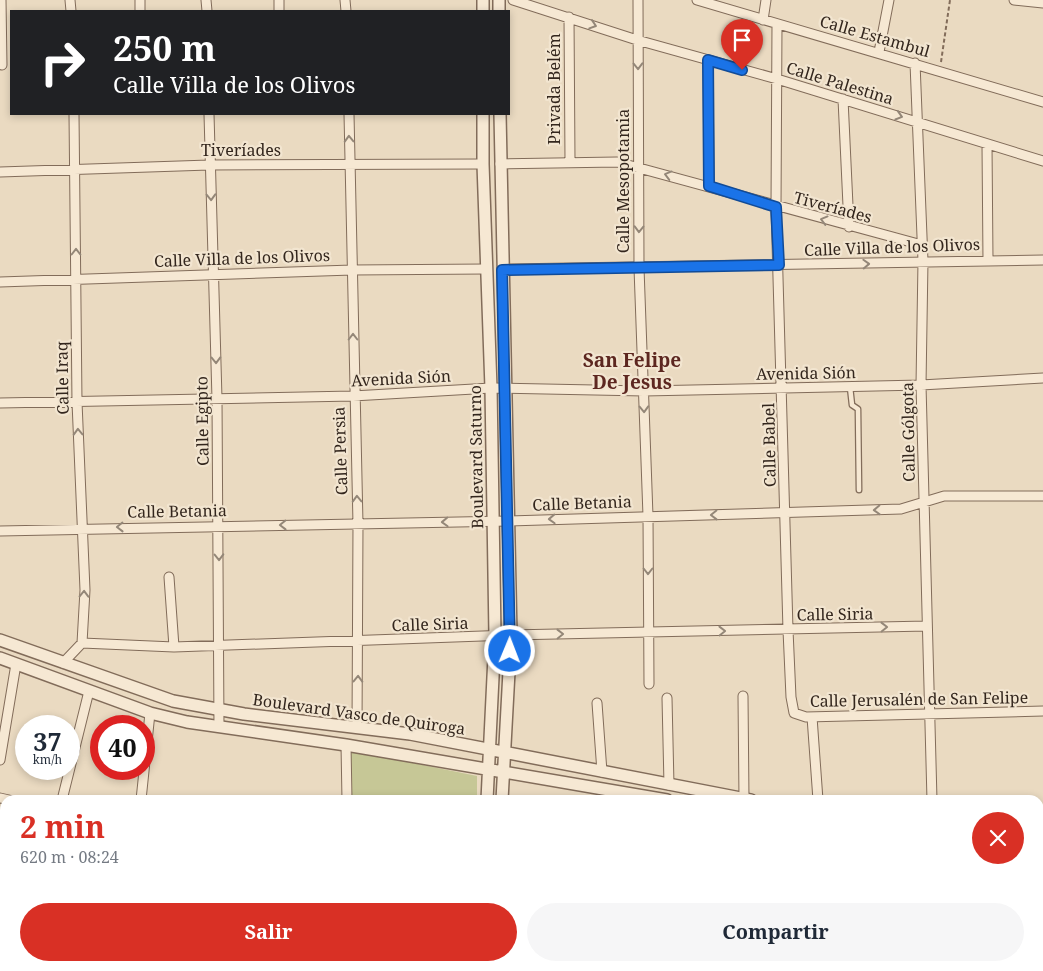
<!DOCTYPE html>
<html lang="es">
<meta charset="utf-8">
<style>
:root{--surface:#fff;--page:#f6f6f7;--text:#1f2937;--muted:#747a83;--accent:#d93025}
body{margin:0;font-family:"Noto Serif",serif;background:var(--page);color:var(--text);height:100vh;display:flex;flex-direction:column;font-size:19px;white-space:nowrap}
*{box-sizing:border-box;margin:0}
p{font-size:16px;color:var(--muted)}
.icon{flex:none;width:28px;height:28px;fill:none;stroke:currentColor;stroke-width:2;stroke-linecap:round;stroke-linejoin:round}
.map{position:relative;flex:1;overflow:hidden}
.side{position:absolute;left:0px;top:795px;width:1044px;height:176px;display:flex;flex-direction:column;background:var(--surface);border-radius:15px 15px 0 0;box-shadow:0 2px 8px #0003}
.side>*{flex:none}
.guide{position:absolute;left:10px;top:10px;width:500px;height:105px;border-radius:0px;box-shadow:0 2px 8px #0003;background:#202124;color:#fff;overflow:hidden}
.speed{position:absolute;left:15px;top:715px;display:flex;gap:10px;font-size:25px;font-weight:700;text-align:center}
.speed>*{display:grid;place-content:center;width:65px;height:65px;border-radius:50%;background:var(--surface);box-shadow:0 2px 8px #0003;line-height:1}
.speed small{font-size:12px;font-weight:400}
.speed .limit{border:8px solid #d22;background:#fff;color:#111}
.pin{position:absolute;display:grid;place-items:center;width:42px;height:42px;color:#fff;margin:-51px -21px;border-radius:50% 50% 50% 0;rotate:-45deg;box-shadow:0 0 5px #0007}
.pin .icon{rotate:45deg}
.me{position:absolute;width:55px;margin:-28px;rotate:1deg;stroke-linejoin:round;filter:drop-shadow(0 0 4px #0008)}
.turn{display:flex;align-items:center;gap:18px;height:105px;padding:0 20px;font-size:22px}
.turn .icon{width:65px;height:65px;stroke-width:2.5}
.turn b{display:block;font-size:35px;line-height:42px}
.round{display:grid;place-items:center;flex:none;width:52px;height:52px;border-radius:26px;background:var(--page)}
.head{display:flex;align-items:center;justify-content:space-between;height:85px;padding:0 20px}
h1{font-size:30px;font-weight:700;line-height:38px;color:var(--accent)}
.cta{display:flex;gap:10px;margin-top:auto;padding:10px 20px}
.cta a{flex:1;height:58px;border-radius:30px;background:var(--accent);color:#fff;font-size:20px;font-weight:700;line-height:58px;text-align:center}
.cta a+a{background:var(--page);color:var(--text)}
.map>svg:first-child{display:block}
.green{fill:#c6c796}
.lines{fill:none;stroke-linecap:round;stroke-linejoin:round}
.service-casing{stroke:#826c5a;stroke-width:7}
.minor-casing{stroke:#826c5a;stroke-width:11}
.tertiary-casing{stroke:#826c5a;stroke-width:14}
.path{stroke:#826c5a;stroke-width:2;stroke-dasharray:4 2.5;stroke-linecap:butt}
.service{stroke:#f6e8d3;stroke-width:4.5}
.minor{stroke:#f6e8d3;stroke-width:9}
.tertiary{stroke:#f6e8d3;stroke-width:11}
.oneway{stroke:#948778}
.route-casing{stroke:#114b97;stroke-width:12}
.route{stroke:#1a73e8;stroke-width:9}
.labels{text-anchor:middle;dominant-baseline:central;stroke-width:4.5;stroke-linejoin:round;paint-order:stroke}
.street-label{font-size:16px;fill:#33261d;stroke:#f2e5d0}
.quarter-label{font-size:19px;font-weight:bold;fill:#5d2720;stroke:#f2e5d0}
</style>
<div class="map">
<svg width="1043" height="971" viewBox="0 0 1043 971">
<rect width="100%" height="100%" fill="#eadac1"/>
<path class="green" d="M349,750L477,776V800H349Z
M348,966H475V971H348Z"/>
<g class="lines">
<defs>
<path id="service" d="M850,387L852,405L858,409L859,490"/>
<path id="minor" d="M1,0L2,65
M70,0L71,11
M140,0V11
M206,0L207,11
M279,0V11
M345,0L346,11
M513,0L637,40L777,79L1043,161
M638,0L639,268L648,516L649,684
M697,0L1043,102
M1014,0L1043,3
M569,17L570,161
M763,20L766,0
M777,24L776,207L788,630L791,697L794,713L806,717L1043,711
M879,52L889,0
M708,60L709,186
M915,63L923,261L921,385L932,800
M843,99L849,227
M74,114L77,402L85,590L82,643
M209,114L217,399L219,727
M349,114L358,524L357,728
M987,145L988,260
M500,164L617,162L922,245
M0,172L209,165L483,164
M502,269L1043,260
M0,282L352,270L486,269
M0,403L353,396L491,388L644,391L921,385L1043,378
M0,531L509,521L901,509L944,496H1043
M169,577L174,647
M63,663L82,643L174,647L511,635L927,626
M743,696L744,799
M667,698L669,785
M597,703L602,772
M812,717L818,800
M346,745L347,800
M0,760L16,664
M0,798L9,800
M62,800L89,691
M141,800L150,713
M0,907L5,908
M1039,961L1043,962
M227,966L243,971
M665,966L677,971
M787,966V971
M860,966L873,971
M41,971L42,966
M117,971L118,966
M193,971L194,966
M344,971V966"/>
<path id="tertiary" d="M483,0V11
M499,0V11
M483,114V164L491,388L495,636L487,800
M500,114L511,635L502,800
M0,640L173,701L244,714L410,734L751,800
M0,658L150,713L187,722L346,745L667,800
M1039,821H1043
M1039,835H1043
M478,971V966
M495,971V966"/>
</defs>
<use href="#service" class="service-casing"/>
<use href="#minor" class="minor-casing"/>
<use href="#tertiary" class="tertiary-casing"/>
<path class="path" d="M941,62L950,0"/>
<use href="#service" class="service"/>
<use href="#minor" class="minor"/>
<use href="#tertiary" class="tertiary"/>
</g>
<defs><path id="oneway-chevron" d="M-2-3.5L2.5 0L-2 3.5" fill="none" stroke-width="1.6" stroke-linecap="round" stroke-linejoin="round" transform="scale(1.25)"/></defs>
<g class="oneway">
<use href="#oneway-chevron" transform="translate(593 25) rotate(18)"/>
<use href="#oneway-chevron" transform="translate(638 66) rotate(89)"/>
<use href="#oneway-chevron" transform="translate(899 116) rotate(17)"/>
<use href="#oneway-chevron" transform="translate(349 139) rotate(-92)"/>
<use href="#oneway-chevron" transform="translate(668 175) rotate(-165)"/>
<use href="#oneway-chevron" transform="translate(211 197) rotate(88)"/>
<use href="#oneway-chevron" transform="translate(824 220) rotate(-165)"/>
<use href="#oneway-chevron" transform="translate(639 229) rotate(91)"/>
<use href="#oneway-chevron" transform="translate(76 252) rotate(-90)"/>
<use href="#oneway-chevron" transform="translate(866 264) rotate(-2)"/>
<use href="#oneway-chevron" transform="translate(353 337) rotate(-90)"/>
<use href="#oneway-chevron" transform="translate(216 360) rotate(89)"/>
<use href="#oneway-chevron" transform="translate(644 409) rotate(88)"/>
<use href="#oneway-chevron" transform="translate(78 432) rotate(-92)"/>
<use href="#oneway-chevron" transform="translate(357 499) rotate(-92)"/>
<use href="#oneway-chevron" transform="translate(877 510) rotate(178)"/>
<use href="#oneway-chevron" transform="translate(714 515) rotate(179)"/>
<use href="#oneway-chevron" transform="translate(552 519) rotate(178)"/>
<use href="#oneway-chevron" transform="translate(445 522) rotate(178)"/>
<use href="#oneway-chevron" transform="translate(283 525) rotate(179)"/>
<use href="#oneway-chevron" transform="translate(120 527) rotate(179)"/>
<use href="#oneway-chevron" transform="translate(219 557) rotate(89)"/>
<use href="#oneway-chevron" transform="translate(648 571) rotate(90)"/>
<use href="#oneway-chevron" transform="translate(84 594) rotate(-89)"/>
<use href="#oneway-chevron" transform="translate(884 627) rotate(-1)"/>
<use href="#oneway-chevron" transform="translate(722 631) rotate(-1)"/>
<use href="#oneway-chevron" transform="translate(560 634) rotate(-1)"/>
<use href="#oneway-chevron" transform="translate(358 679) rotate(-89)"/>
</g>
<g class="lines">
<defs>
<path id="route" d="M510,651L502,270L779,265L776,207L709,186L708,60L742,70"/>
</defs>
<use href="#route" class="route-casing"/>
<use href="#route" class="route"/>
</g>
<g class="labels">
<g class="street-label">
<text transform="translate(875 36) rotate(16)">Calle Estambul</text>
<text transform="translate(840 83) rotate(17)">Calle Palestina</text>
<text transform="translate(554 89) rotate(-90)">Privada Belém</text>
<text x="241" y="150">Tiveríades</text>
<text transform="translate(623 181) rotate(-90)">Calle Mesopotamia</text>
<text transform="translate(833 207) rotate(15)">Tiveríades</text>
<text transform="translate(892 247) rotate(-2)">Calle Villa de los Olivos</text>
<text transform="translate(242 258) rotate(-2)">Calle Villa de los Olivos</text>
<text transform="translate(806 373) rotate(-1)">Avenida Sión</text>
<text transform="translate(62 378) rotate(-91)">Calle Iraq</text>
<text transform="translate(401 378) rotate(-3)">Avenida Sión</text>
<text transform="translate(202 421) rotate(-91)">Calle Egipto</text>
<text transform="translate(908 432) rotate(-91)">Calle Gólgota</text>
<text transform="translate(769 445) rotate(-91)">Calle Babel</text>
<text transform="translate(340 451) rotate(-92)">Calle Persia</text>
<text transform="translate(476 457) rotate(-91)">Boulevard Saturno</text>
<text transform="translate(582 503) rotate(-2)">Calle Betania</text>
<text transform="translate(177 511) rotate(-1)">Calle Betania</text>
<text transform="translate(835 614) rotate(-1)">Calle Siria</text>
<text transform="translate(430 624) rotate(-2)">Calle Siria</text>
<text transform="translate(919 699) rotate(-1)">Calle Jerusalén de San Felipe</text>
<text transform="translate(359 714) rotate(8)">Boulevard Vasco de Quiroga</text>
</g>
<g class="quarter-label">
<text x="632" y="360">San Felipe<tspan x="632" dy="22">De Jesus</tspan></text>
</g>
</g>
</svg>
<div class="speed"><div>37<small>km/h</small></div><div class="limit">40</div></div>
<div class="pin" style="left:742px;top:70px;background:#d93025"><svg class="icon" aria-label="arrive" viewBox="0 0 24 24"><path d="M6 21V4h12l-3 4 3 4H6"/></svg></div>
<svg class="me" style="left:510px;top:651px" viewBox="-20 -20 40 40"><circle r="17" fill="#1a73e8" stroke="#fff" stroke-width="3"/><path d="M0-11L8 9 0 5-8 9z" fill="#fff"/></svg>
<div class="guide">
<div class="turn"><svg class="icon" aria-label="right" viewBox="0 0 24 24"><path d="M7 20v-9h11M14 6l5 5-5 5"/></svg><div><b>250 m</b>Calle Villa de los Olivos</div></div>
</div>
<section class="side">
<div class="head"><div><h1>2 min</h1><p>620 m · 08:24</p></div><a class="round" style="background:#d93025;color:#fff"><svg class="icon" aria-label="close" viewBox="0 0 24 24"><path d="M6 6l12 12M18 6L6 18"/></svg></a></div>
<div class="cta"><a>Salir</a><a>Compartir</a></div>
</section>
</div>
